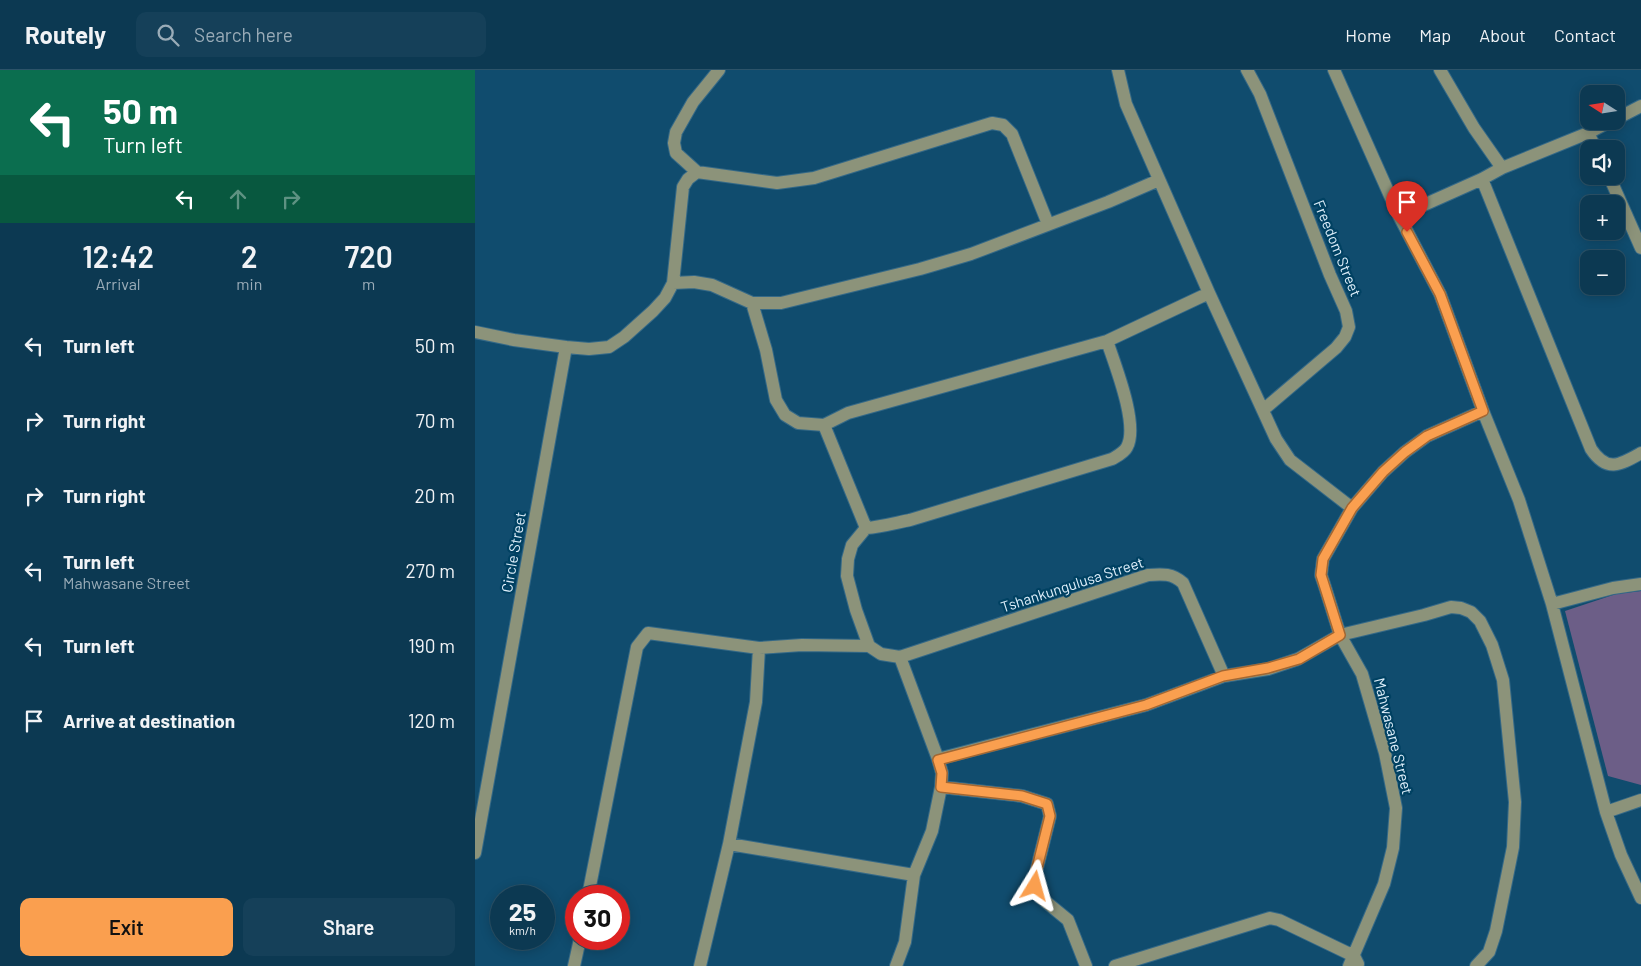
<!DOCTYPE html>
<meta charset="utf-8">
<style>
:root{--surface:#0c3952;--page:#154059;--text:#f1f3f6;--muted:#9aacb8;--line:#2c5369;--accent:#fa9f4f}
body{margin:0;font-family:Barlow,sans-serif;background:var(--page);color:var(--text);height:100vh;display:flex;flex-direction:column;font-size:19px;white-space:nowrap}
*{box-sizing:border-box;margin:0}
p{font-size:16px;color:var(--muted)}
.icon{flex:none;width:28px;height:28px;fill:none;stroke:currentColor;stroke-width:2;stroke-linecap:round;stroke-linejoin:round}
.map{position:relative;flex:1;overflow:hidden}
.details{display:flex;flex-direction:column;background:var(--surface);width:475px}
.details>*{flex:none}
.banner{background:#0b6e4f;color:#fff;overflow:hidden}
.needle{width:32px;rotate:282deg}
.controls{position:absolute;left:1105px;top:15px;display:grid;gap:10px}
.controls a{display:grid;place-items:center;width:45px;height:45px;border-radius:10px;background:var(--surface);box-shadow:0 2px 12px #0003,0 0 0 1px var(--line);font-size:25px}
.speed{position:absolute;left:15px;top:815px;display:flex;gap:10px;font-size:25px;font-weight:700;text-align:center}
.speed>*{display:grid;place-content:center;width:65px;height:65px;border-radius:50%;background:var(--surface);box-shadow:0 2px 12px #0003,0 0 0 1px var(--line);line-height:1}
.speed small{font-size:12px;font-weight:400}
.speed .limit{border:8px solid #d22;background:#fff;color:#111}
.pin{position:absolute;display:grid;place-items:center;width:42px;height:42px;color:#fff;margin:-51px -21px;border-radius:50% 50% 50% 0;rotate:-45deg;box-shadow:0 0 5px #0007}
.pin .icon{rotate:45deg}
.me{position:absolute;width:55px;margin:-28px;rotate:8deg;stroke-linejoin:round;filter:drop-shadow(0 0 4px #0008)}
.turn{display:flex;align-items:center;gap:18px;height:105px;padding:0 20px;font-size:22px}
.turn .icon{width:65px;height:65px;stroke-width:2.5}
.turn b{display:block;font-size:35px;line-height:42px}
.lanes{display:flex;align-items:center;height:48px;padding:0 20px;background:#0003;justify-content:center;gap:25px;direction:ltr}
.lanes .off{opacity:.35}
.eta{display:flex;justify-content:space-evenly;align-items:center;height:85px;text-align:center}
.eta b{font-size:30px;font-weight:600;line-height:35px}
.action{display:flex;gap:10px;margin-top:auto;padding:10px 20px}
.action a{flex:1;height:58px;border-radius:10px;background:var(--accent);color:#111;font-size:20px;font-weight:600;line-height:58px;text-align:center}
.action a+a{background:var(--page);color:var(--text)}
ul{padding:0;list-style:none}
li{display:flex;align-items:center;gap:15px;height:75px;padding:0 20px}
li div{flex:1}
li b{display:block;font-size:19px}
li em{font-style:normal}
header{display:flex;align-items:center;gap:30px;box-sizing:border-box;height:70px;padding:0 25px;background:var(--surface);border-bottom:1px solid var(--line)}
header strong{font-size:24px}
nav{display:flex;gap:28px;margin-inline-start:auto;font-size:18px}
.search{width:350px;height:45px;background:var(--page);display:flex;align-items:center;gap:12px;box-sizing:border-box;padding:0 18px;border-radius:10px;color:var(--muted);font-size:19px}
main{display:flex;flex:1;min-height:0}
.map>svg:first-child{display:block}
.green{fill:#6c5e87}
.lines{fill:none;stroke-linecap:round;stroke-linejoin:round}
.minor-casing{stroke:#356987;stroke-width:14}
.minor{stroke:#8c937a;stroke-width:12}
.route-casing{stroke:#a26733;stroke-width:12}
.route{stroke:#fa9f4f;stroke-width:9}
.labels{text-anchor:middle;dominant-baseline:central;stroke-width:4.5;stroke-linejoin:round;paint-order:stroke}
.street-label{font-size:15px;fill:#deeffb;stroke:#004162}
</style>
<header>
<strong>Routely</strong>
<div class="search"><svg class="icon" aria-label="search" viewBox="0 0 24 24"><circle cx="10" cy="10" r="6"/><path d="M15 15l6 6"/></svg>Search here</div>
<nav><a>Home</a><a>Map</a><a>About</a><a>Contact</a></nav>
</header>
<main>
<section class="details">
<div class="banner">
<div class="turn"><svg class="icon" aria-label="left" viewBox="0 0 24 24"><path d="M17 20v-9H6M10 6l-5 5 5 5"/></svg><div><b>50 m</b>Turn left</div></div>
<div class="lanes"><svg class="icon" aria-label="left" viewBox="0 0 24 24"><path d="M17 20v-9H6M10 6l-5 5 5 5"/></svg><svg class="icon off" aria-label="ahead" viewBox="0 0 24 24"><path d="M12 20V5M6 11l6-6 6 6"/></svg><svg class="icon off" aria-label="right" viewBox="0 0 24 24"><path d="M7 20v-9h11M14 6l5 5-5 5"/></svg></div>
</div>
<div class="eta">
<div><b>12:42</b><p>Arrival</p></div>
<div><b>2</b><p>min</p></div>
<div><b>720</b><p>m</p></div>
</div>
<ul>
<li><svg class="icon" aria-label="left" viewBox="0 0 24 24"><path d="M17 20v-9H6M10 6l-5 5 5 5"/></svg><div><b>Turn left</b></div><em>50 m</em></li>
<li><svg class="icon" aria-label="right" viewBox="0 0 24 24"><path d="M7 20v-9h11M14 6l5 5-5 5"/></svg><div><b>Turn right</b></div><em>70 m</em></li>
<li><svg class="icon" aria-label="right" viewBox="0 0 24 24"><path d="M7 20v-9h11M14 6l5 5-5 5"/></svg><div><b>Turn right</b></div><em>20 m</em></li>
<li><svg class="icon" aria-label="left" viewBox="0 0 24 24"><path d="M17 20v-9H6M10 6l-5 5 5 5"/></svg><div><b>Turn left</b><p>Mahwasane Street</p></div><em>270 m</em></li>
<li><svg class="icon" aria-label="left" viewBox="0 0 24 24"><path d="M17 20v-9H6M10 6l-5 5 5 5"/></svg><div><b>Turn left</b></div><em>190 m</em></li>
<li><svg class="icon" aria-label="arrive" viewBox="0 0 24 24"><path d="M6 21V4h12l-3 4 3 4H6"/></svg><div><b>Arrive at destination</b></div><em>120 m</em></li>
</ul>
<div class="action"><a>Exit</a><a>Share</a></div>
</section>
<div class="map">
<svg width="1166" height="896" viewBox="0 0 1166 896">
<rect width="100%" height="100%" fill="#104c6e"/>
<path class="green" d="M1166,521V715L1133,706L1090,541L1141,524Z"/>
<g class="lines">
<defs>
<path id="minor" d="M244,0L218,32L201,62L199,73L201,83L222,102L302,113L339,108L517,53L528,55L537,64L573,154
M643,0L651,34L734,223L801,369L815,390L877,438
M772,0L785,24L855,205L871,241L874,257L870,267L861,278L788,340
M859,0L924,146L965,224L1008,341L1044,430L1077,534L1131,742L1146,785L1166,828
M965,0L999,58L1027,98
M1141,49L1166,36
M1113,63L1121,79
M1134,106L1166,178
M1007,109L1116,379C1132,403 1145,395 1166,383
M924,146L1007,109L1027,98L1113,63L1136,51
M198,213L219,212L237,215L277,233H306L445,199L496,184L633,132L684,110
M277,233L291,280L301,330L310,345L323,353L349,355L373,343L632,271L734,223
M0,262L39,270L91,277L0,783
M91,277L114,279L134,277L149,267L178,241L190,228L198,213L208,117L213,109L222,102
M349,355L391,458
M1077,534L1138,518L1166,514
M284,578L327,575L394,576
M425,587L673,505C687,504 697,503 708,513L749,606
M463,689L671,635L749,606L793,599L823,589L865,565L949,545L976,537L986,538L996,542L1005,551L1017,575L1028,610L1040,732L1038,777L1021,861L1014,882L1001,896
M466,717L547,726L572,734L575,746L561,802L560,816L565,827L593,850L611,896
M1131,742L1166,730
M113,826L162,577L173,563L284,578L281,632L254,774
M99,896L105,869
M225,896L254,774L439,805
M421,896L430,872L439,805L457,761L466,717L467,703L463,689L425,587L406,584L394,576L381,540L372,506L373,489L377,475L391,458C406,457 420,453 435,450L637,389C642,386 649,383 652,377C664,355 640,295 632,271
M640,896L795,848L804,850L879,886L883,894
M874,896L909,814L918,778L921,738L910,683L887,604L865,565L850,517L846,505L848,489L877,438L908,402L930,382L952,366L1008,341"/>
</defs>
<use href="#minor" class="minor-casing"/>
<use href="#minor" class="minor"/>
</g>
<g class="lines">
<defs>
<path id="route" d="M560,816L561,802L575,746L572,734L547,726L466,717L467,703L463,690L671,635L748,606L793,598L824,589L865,565L846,505L848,489L877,438L908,402L930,382L952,366L1008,341L965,224L932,162"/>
</defs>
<use href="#route" class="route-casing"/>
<use href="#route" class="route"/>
</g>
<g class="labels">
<g class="street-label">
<text transform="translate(863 178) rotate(68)">Freedom Street</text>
<text transform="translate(38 482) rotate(-80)">Circle Street</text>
<text transform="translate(597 514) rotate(-18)">Tshankungulusa Street</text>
<text transform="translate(919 666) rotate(76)">Mahwasane Street</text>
</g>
</g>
</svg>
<div class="controls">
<a><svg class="needle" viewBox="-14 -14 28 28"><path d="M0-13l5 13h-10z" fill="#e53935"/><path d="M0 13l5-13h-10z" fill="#9aacb8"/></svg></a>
<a><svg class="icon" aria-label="sound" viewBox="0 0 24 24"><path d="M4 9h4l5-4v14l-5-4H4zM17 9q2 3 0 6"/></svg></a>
<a>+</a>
<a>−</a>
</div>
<div class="speed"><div>25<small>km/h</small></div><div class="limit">30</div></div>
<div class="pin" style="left:932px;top:162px;background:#d93025"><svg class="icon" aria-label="arrive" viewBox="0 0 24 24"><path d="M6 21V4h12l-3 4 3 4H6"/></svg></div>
<svg class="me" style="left:560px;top:816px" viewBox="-20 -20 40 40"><path d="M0-17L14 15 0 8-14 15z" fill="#fa9f4f" stroke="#fff" stroke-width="4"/></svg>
</div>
</main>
